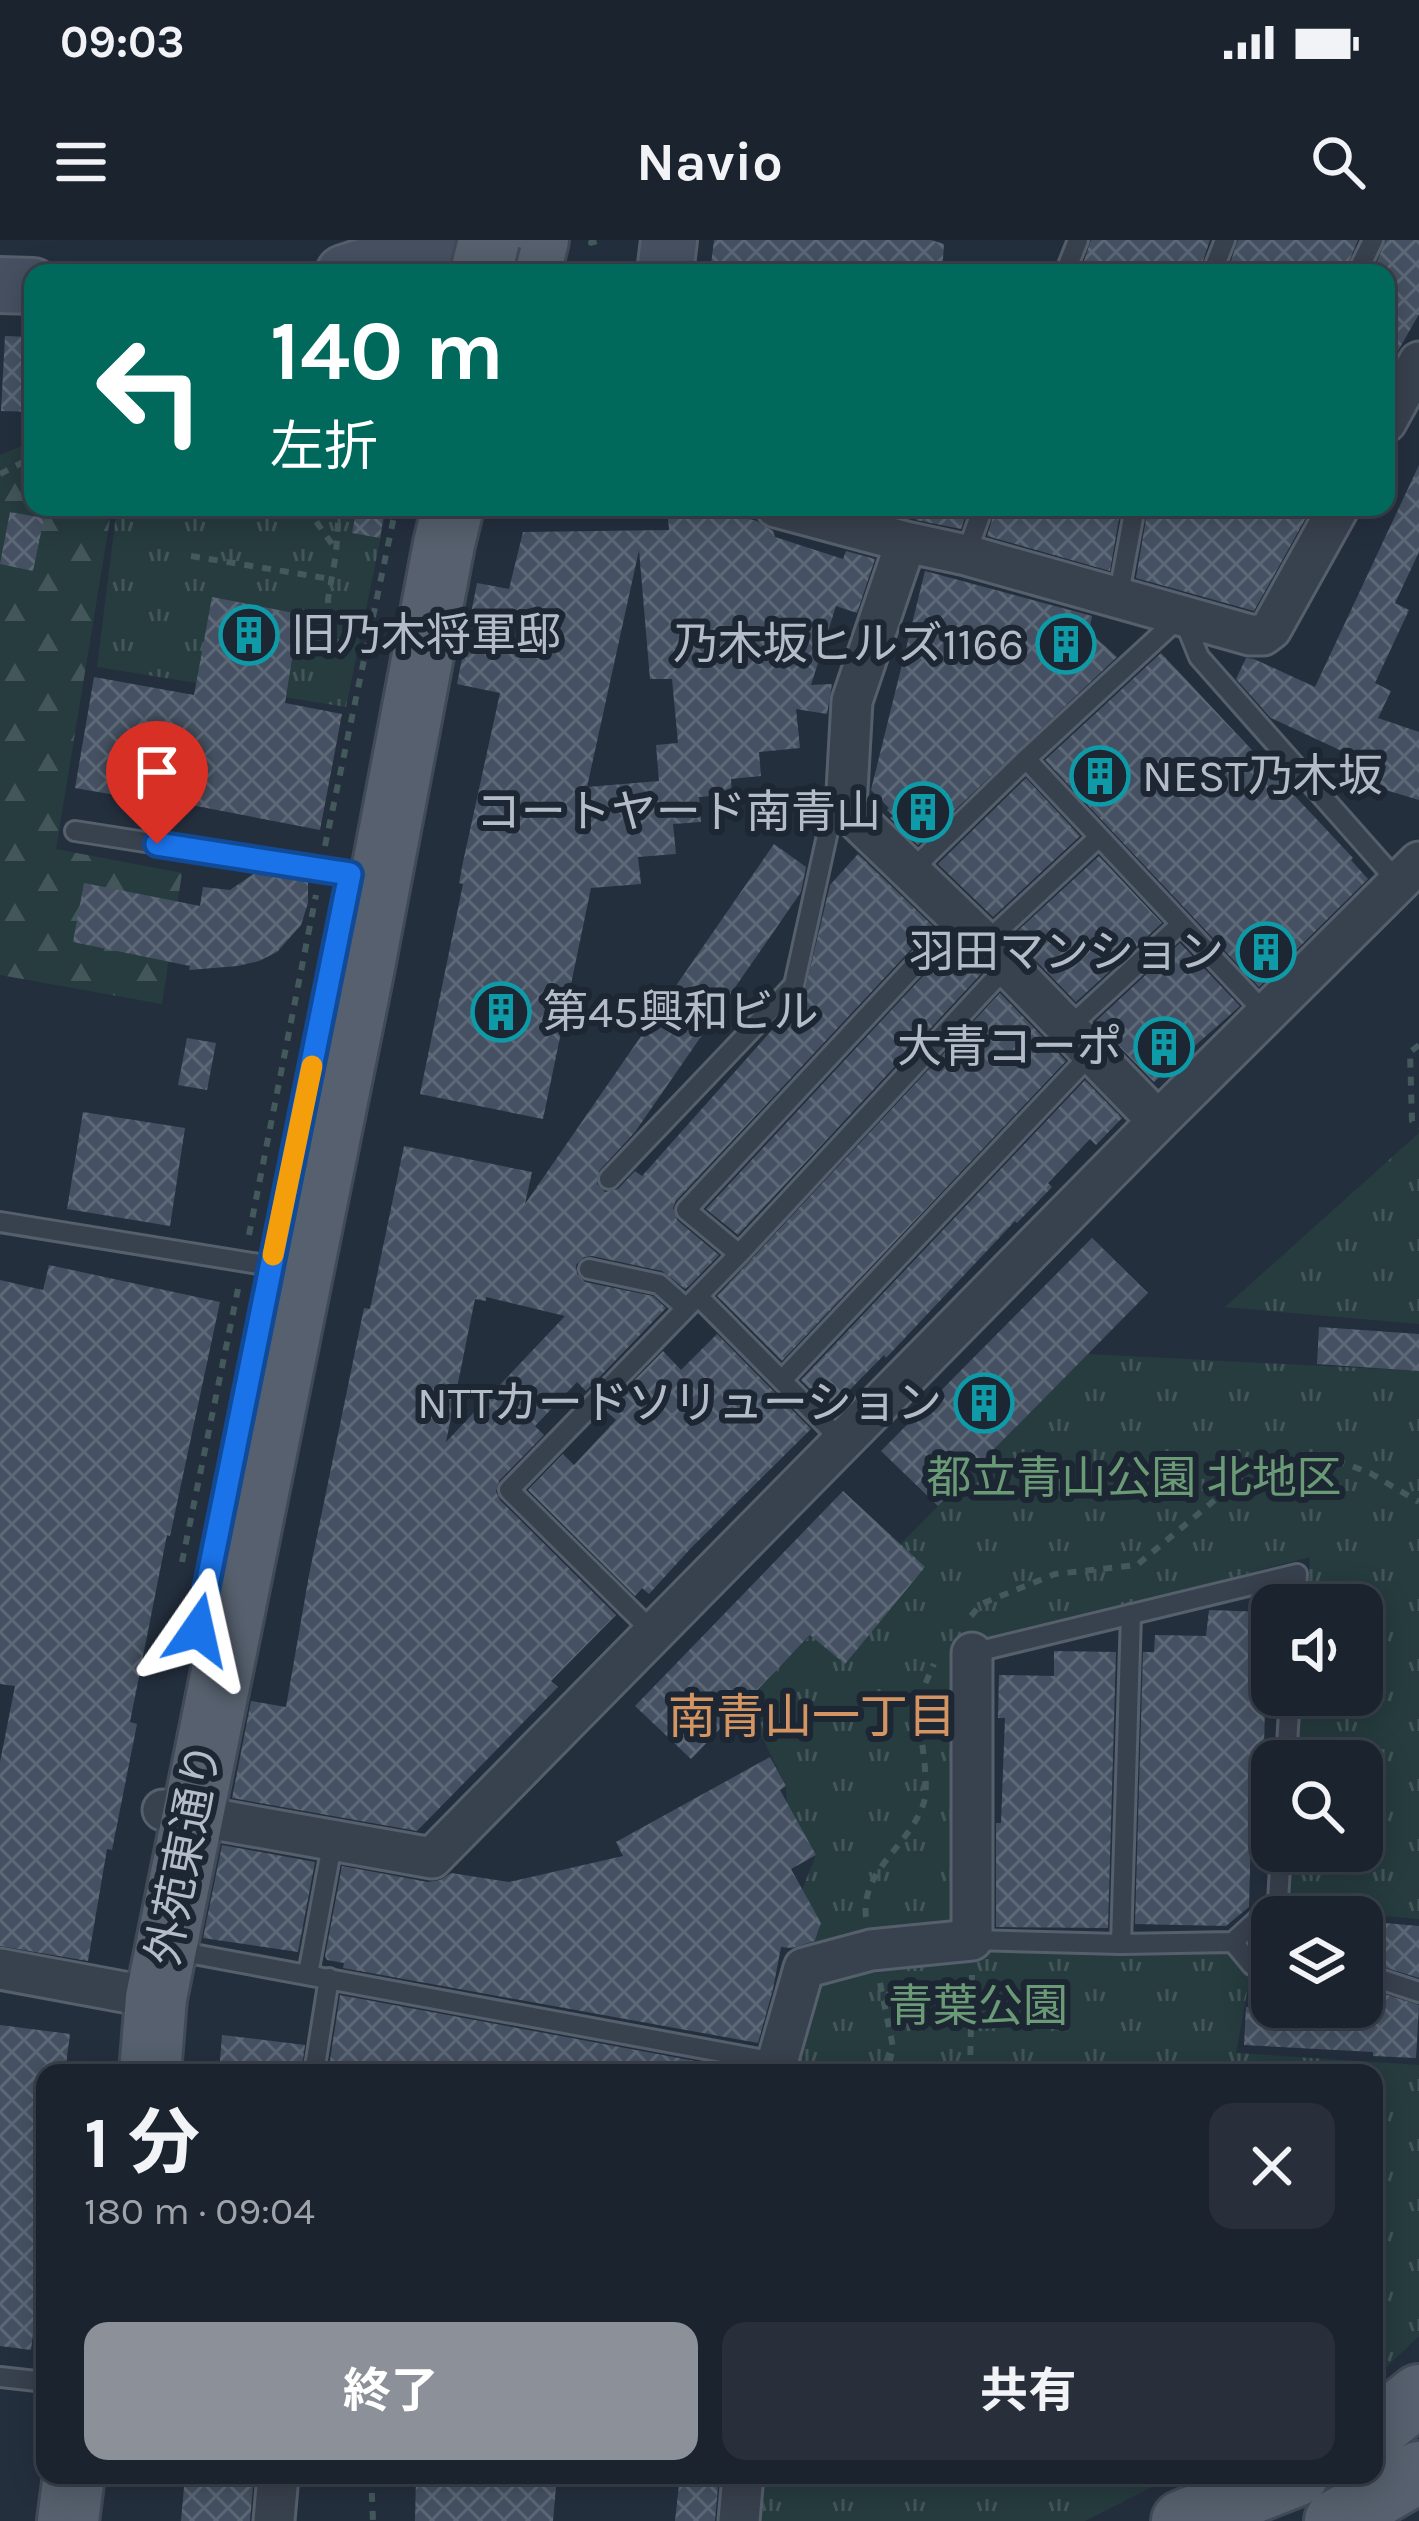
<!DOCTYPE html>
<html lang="ja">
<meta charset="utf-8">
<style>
:root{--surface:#1b232e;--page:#282f3a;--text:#f1f3f6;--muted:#a0a4aa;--line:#39404a;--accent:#8c9099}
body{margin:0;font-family:Karla,"Noto Sans JP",sans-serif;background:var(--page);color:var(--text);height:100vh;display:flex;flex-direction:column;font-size:45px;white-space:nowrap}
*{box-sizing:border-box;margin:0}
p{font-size:39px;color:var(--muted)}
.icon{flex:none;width:66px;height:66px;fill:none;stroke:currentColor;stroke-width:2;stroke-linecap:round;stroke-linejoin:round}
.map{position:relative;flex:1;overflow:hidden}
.panel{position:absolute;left:36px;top:1824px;width:1347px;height:420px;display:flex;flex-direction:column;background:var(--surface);border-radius:24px;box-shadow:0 6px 30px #0003,0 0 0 3px var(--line)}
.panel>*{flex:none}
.hud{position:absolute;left:24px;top:24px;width:1371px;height:252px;border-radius:24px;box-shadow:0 6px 30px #0003,0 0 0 3px var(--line);background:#00695c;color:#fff;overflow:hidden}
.buttons{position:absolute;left:1251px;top:1344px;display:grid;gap:24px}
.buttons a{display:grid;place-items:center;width:132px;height:132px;border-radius:24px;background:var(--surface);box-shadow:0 6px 30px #0003,0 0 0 3px var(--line);font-size:60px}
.pin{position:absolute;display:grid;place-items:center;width:102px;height:102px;color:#fff;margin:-123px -51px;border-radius:50% 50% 50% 0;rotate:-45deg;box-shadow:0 0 12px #0007}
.pin .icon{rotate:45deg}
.me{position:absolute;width:132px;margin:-66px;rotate:11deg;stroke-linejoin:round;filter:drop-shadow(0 0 9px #0008)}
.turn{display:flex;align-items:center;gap:42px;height:252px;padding:0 48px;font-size:54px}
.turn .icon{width:156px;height:156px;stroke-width:2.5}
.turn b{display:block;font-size:84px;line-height:102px}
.round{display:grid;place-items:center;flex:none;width:126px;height:126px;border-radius:24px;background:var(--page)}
.headline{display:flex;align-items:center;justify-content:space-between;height:204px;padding:0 48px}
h1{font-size:72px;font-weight:700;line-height:90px}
.button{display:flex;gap:24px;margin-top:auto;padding:24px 48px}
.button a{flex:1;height:138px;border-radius:24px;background:var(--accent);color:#fff;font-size:48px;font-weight:700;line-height:138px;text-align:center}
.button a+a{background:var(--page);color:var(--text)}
.status{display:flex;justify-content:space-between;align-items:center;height:84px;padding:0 60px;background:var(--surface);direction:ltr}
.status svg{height:33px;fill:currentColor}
header{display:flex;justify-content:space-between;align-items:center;height:156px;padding:0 48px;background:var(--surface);font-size:54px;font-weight:700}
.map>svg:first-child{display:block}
.grass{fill:url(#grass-tufts)}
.forest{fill:url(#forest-firs)}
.building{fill:url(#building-cross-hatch);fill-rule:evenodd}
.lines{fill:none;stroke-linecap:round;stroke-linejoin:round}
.lane-casing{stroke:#565f6c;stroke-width:24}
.street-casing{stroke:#565f6c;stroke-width:45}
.secondary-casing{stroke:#565f6c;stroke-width:60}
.primary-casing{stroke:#414a57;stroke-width:66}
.path{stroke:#44595c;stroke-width:6;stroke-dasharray:9 9;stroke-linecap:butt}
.lane{stroke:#38414e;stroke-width:18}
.street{stroke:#38414e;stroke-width:39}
.secondary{stroke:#465061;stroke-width:54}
.primary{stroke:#56606e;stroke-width:60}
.primary-bridge-casing{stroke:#414a57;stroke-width:66;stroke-linecap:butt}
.primary-bridge{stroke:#56606e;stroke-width:60}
.route-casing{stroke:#114b97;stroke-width:30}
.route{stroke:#1a73e8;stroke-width:21}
.slow{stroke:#f59e0b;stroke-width:21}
.labels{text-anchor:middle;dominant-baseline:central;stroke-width:12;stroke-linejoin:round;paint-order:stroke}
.poi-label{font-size:45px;fill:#b4bcc9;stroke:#1d2633;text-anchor:end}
.park-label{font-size:45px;fill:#6b9a76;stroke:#1d2633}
.street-label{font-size:45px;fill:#b4bcc9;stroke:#1d2633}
.neighbourhood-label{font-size:48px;fill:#d59563;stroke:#1d2633}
</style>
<div class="status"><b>09:03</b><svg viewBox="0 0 49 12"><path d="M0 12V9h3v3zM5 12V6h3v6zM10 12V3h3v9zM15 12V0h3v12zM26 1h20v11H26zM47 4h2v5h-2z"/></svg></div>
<header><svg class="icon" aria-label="menu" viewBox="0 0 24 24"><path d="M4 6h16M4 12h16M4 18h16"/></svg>Navio<svg class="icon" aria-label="search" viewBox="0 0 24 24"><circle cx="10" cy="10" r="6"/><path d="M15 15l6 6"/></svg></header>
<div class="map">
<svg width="1419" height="2281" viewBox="0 0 1419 2281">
<defs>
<pattern id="grass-tufts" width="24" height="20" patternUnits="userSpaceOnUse" patternTransform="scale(3)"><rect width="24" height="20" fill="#263c3f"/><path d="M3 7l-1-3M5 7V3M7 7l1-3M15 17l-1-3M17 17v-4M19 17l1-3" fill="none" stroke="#435659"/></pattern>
<pattern id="forest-firs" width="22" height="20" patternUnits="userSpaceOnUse" patternTransform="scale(3)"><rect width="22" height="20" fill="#263c3f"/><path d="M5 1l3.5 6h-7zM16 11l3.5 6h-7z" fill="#435659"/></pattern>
<pattern id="building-cross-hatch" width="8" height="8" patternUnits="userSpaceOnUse" patternTransform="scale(3)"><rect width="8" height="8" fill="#455162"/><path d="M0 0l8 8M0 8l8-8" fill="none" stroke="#5d6877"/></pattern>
</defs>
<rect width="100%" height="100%" fill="#242f3e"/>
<path class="grass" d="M117,267H387L346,467L97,427Z
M1419,893V1084L1225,1067Z
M1088,1114L1419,1131V1679L1285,1667L1289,1611H1362V1521H1295L1300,1455H1362V1365H1307L1310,1317L968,1407L973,1699L1233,1702L1252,1725L1236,1813L1419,1825V2096L1374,2139V1833H789L785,1823L802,1650L816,1615L787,1563L786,1546L745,1462Z
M755,2235H1175L1085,2281H751Z"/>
<path class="forest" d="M33,201V267H112L56,609L182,633L162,764L0,735V215Z"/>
<path class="building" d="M714,0H931L944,4L942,33H710Z
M1091,0H1210L1199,33H1097L1082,27Z
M1238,0H1358L1344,33H1227Z
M1386,0H1419V74L1386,132V33H1372Z
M5,96L33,97V172L1,171Z
M1419,225V312L1395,363L1409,370L1375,443L1391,451L1378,478L1419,492V560L1369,545L1374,526L1271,478L1236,439L1246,418L1254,419L1315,447Z
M357,267H385L380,298L352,293Z
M667,267H703L757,281L773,291L775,297L843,319L846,311L875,319L857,373L836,366L811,445L832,444L827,474L796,469L800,508L759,512L761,536L731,539L732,554L699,557L701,582L673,584L676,614L638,617L641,644L591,648L543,879L420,854L463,644L459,643L463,622L500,453L457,444L477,343L509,349L523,292L669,290ZM639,310L650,439H672L678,503L656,505L659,541L587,547Z
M919,267H969L961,289L916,280Z
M996,267H1121L1110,331L987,296Z
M1148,267H1312L1254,371L1136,338Z
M10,272L44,278L33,331L0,324Z
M925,331L1092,376L1089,392L1117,417L918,605L890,578L893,576L887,570L889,568L871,550Z
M212,357L294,373L293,380L298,381L285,463L342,474L320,590L191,565V568L75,548L94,437L194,455Z
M1161,413L1353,618L1351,620L1368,639L1259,747L1045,520Z
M1026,538L1080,596L993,677L938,624Z
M774,604L806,627L801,652L635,892L599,931L597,944L605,952L618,949L635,931L642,936L804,754L830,645L858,614L933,686L675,962L673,968L677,980L719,1015L690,1045L685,1049L662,1031L592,1016L584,1017L576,1025L577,1034L585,1042L653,1056L666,1068L586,1151L577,1142L535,1186L544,1195L499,1241L496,1252L500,1260L616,1375L551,1441L558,1447L417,1591L232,1558L251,1461L286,1467L309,1335L364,1068L370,1069L404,906L532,932L525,964ZM486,1057L565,1076L446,1202L475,1059L486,1061Z
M1099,616L1162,683L1076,762L1012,696Z
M255,633L308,641V663L301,685L277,712L259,721L237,726L189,730L190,726L73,702L84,643L200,666L203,647L230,650Z
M1180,703L1240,766L1154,842L1095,782Z
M952,705L981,734L738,995L706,969Z
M1000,753L1066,821L782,1121L717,1056Z
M187,798L216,803L207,850L178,845Z
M1085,840L1122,878L1096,905L1090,899L1048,943L1052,947L1017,983L1015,981L886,1118L884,1115L830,1170L801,1140Z
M83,872L185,888L170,986L67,969Z
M1092,998L1148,1053L938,1266L881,1211Z
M49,1025L220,1062L170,1296L167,1295L130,1482L137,1484L112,1610L107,1609L88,1721L0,1706V1522L15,1446L0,1444V1040L43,1050Z
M1319,1087L1419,1094V1131L1317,1124Z
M717,1094L811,1189L691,1308L649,1354L642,1348L635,1356L528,1250L563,1214L574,1225L616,1180L605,1170L663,1111L681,1130Z
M843,1251L925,1327L845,1424L810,1395L691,1519L635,1466Z
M1209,1370L1265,1372L1264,1388L1267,1389L1263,1546H1257L1256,1591H1251L1249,1667L1226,1686L1135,1684L1143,1412H1154L1155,1395L1206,1396Z
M1054,1411L1116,1412L1108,1688L996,1687V1583H1001L1005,1478H998L999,1435L1054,1436Z
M770,1517L786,1546L780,1550L816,1615L791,1629L821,1683L814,1701L792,1708L781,1707L773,1749L758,1803L343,1728L344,1723L327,1720L325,1716L342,1626L428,1642L440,1640L451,1633L509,1642L623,1616L616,1602Z
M222,1605L315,1622L298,1712L203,1698Z
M1362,1681L1419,1686V1738L1362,1720Z
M1362,1747L1419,1765L1416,1818L1373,1816V1812L1244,1805L1246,1767H1362Z
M340,1755L706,1823L705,1833H328Z
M0,1785L70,1794L65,1833H45V1996L31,2110L0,2106Z
M222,1795L305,1805L301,1833H219Z
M185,2235H254L250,2281H181Z
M416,2235H557L553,2281H415Z
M680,2235H719L715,2281H675Z"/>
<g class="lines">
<defs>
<path id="lane" d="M1065,33L1078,0
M1212,33L1225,0
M1357,33L1373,0
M966,315L983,267
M1118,359L1135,267
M1026,519L1266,774
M75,591L350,634
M911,631L1026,519L1182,375L1199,417L1398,642
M985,703L1099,597
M1068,788L1181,684
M609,939L794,745L830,582L846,569
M0,982L271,1026
M739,1014L686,970L959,678
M589,1029L659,1044L686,1068
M698,1056L843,1202
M782,1140L1092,813
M654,1393L509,1250L739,1014L1007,726
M972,1413L1297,1334L1295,1365
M1286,1521L1290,1455
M972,1700L1121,1704L1233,1702L1278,1661L1281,1611
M1233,1702L1252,1725L1272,1726
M1121,1704L1131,1374
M172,1710L775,1822
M1362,1733L1419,1752
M308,1734L333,1600
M314,1833L329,1738
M0,2137L45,2142"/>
<path id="street" d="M1386,182L1419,122
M776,267L906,302L966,315L1250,395H1263L1271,389L1339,267
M906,302L852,461L846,569L985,703L1158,881
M163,1570L432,1618L1158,881L1419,622
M0,1729L156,1758
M774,1833L804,1728L871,1710L972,1700V1413
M274,2281L278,2235
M739,2281L743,2235"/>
<path id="secondary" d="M344,33L444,0
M665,33L669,0
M0,45L33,46"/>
<path id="primary" d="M530,33L538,0
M150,1833L156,1758L362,737L444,304L453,267
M1374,2191L1419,2155
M68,2281L74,2235
M1182,2281L1298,2235
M1335,2281L1419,2232"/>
</defs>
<use href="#lane" class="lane-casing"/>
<use href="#street" class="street-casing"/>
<use href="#secondary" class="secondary-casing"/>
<use href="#primary" class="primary-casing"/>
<path class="path" d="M592,0L591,3L600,0
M0,234L33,217
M306,267L334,307
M191,316L331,339
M329,381L328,359L336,314L339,267
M305,399C331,379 338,376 370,382
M325,606L396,267
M1419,805L1410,812L1412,881L1419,888
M249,995L316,655
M182,1322L238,1049
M971,1376L981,1364L1055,1334L1137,1325L1258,1224L1333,1219L1370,1233L1419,1262
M866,1677C860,1630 911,1605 924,1562C930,1540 919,1494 919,1468C920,1453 928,1438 934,1424
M880,1743L893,1807L887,1833
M970,1833L972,1735
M371,2235L373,2281"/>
<use href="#lane" class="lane"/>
<use href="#street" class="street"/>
<use href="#secondary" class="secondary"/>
<use href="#primary" class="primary"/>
<defs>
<path id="primary-bridge" d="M481,33L489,0"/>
</defs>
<use href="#primary-bridge" class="primary-bridge-casing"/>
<use href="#primary-bridge" class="primary-bridge"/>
</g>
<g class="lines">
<defs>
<path id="route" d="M157,604L350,634L198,1390"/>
</defs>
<use href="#route" class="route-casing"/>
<use href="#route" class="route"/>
<path class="slow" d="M273,1015L312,826"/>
</g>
<defs>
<symbol id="building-ring" viewBox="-11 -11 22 22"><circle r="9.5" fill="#1d2633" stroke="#0f9aa8" stroke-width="1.5"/><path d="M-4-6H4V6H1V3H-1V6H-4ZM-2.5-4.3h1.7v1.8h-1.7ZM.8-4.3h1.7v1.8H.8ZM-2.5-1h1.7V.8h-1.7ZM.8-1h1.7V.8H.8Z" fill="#0f9aa8"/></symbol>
</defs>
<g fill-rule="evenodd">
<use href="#building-ring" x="216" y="362" width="66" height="66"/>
<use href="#building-ring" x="1033" y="371" width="66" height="66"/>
<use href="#building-ring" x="1067" y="503" width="66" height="66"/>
<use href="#building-ring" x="890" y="539" width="66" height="66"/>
<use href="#building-ring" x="1233" y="679" width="66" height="66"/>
<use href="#building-ring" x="468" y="739" width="66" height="66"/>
<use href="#building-ring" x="1131" y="774" width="66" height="66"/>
<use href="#building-ring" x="951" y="1130" width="66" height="66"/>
</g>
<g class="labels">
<g class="poi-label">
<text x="291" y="395" text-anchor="start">旧乃木将軍邸</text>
<text x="1024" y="404">乃木坂ヒルズ1166</text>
<text x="1142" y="536" text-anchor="start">NEST乃木坂</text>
<text x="881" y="572">コートヤード南青山</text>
<text x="1224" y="712">羽田マンション</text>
<text x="543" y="772" text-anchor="start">第45興和ビル</text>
<text x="1122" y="807">大青コーポ</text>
<text x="942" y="1163">NTTカードソリューション</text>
</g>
<g class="park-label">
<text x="1134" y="1238">都立青山公園 北地区</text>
<text x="978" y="1766">青葉公園</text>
</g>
<g class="street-label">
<text transform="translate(184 1614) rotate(-79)">外苑東通り</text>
</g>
<g class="neighbourhood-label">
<text x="812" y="1477">南青山一丁目</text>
</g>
</g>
</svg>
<div class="buttons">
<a><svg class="icon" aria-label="sound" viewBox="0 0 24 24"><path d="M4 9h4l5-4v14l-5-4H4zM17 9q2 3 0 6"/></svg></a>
<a><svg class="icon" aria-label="search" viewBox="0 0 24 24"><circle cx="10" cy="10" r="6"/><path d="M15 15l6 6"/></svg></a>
<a><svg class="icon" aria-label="layers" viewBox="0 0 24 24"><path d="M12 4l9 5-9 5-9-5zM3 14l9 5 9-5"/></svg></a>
</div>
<div class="pin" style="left:157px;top:604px;background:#d93025"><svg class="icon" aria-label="arrive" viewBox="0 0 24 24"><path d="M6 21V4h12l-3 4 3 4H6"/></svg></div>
<svg class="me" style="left:198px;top:1390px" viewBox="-20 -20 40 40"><path d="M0-17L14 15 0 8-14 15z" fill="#1a73e8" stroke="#fff" stroke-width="4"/></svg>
<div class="hud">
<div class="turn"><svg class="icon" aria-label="left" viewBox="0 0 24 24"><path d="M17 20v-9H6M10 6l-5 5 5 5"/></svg><div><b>140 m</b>左折</div></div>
</div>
<section class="panel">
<div class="headline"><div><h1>1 分</h1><p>180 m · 09:04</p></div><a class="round"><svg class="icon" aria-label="close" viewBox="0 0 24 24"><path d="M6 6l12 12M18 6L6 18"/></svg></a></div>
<div class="button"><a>終了</a><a>共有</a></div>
</section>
</div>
